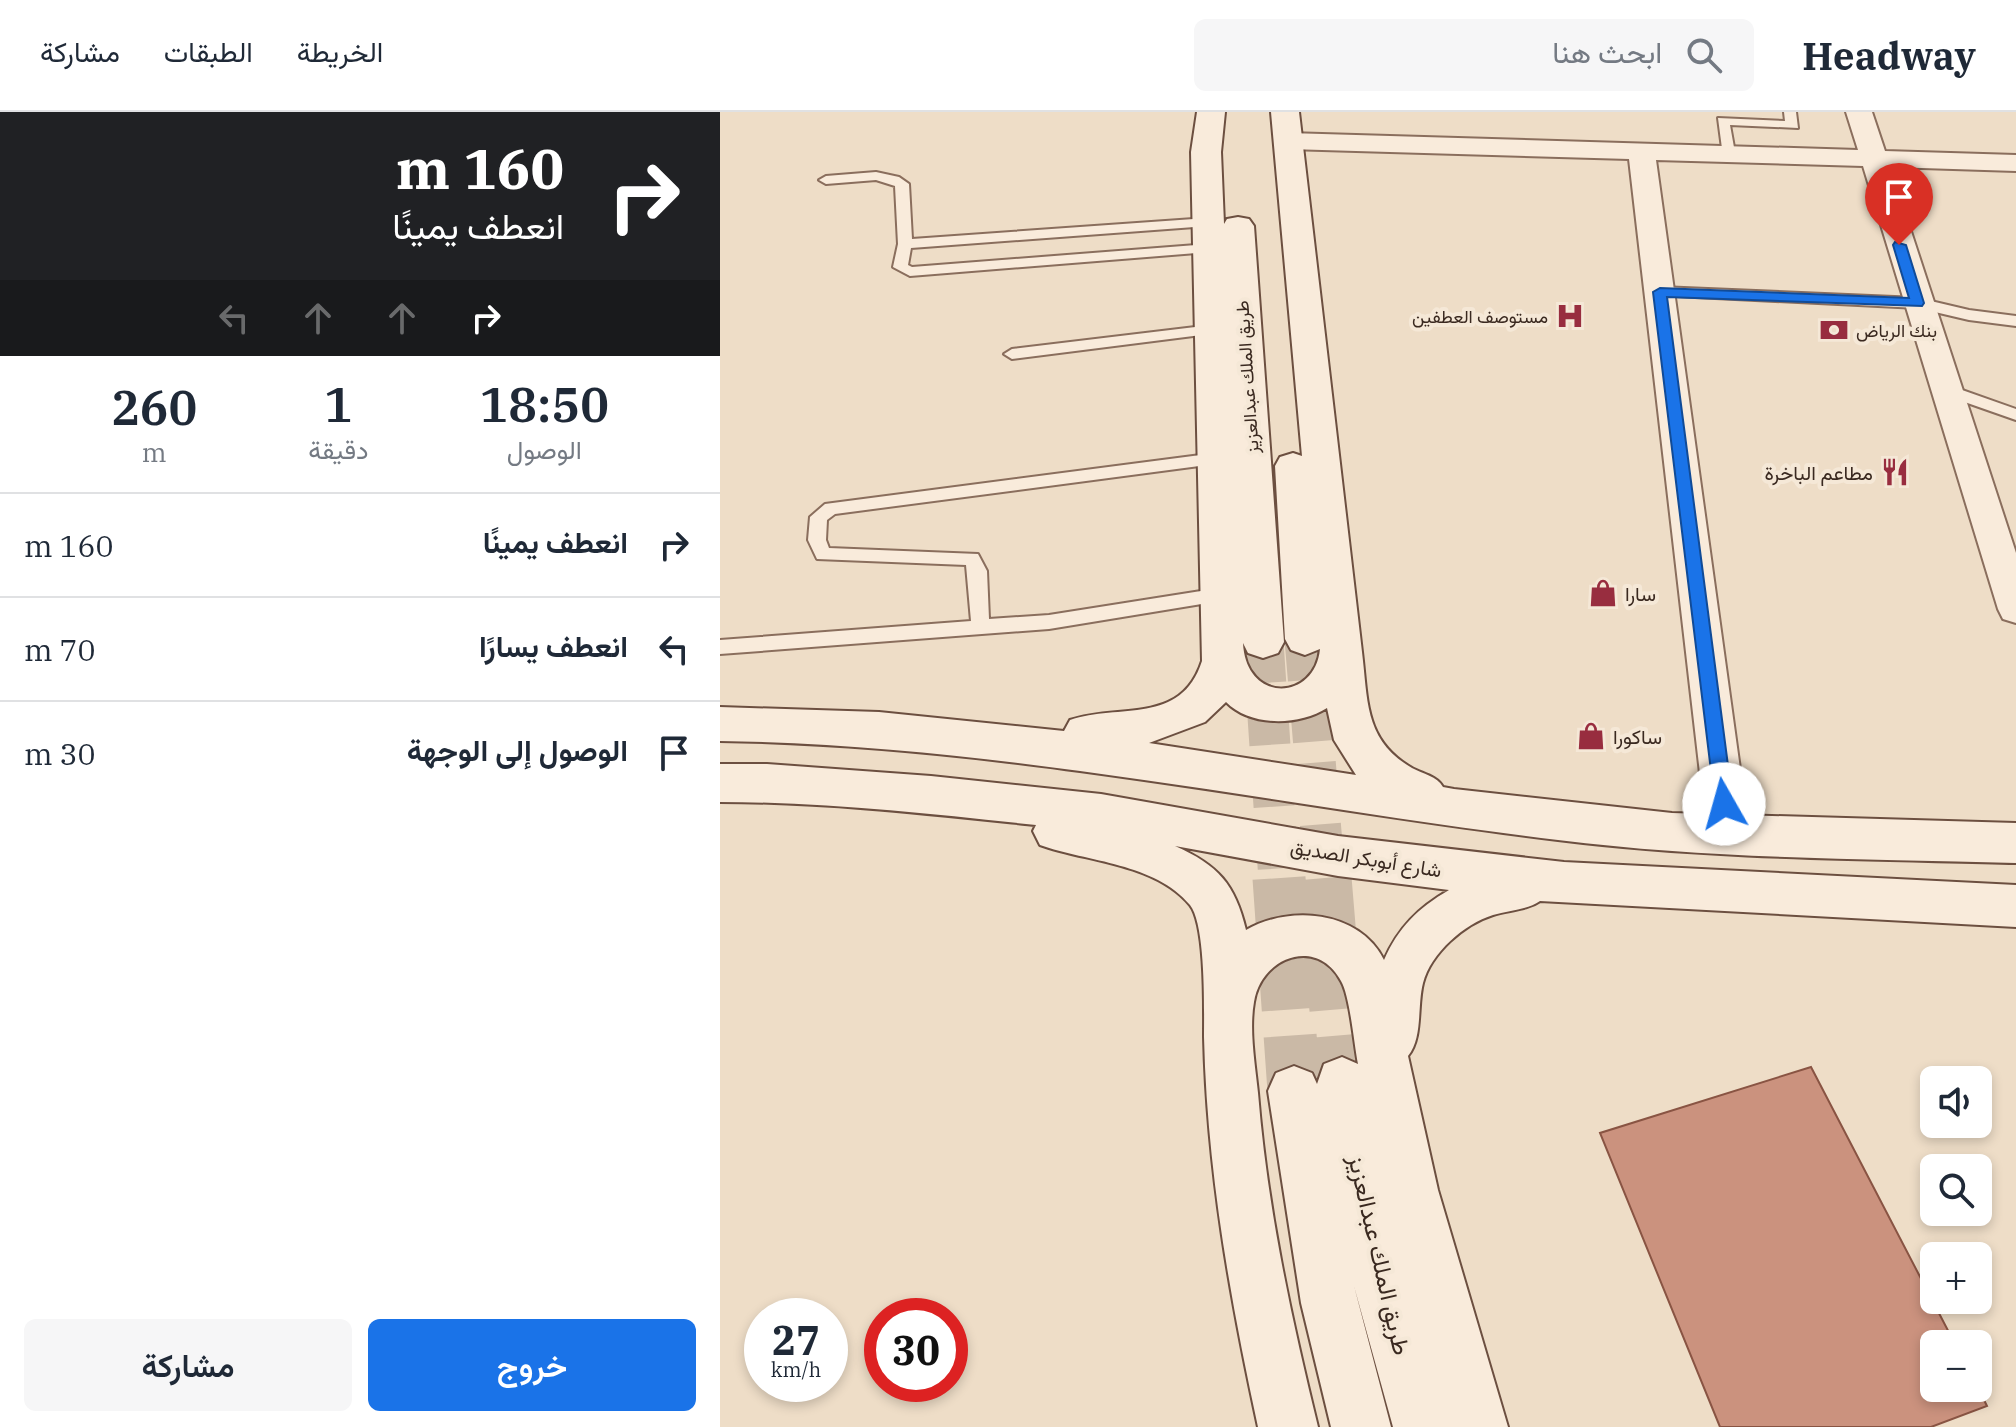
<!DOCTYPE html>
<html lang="ar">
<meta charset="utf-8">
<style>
:root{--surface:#fff;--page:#f6f6f7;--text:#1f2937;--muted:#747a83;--line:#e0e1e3;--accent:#1a73e8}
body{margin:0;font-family:"IBM Plex Serif",Vazirmatn,serif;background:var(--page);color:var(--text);direction:rtl;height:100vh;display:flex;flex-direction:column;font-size:30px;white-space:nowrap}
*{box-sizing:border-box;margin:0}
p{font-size:26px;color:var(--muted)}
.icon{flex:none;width:44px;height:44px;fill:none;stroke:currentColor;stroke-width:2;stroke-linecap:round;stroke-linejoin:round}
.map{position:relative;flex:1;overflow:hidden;direction:ltr}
.sheet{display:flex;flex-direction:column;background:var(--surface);width:720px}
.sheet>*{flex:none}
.banner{background:#202124;color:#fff;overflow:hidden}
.fabs{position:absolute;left:1200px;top:954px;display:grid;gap:16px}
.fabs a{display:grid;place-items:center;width:72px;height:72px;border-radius:12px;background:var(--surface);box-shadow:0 4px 12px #0003;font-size:40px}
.speed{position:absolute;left:24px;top:1186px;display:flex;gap:16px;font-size:40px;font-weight:700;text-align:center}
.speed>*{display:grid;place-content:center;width:104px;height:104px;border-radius:50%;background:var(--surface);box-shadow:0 4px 12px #0003;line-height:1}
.speed small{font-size:20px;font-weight:400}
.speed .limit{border:12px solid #d22;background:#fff;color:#111}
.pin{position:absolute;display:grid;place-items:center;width:68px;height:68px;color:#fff;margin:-82px -34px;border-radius:50% 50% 50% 0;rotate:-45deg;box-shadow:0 0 8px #0007}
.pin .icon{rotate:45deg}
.me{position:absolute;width:88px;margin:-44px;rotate:353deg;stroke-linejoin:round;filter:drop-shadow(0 0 6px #0008)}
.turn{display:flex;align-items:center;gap:28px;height:168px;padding:0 24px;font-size:36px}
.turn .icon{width:104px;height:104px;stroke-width:2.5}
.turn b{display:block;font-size:56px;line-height:68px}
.lanes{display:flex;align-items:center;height:76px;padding:0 24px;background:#0003;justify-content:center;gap:40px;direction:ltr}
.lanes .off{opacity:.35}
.eta{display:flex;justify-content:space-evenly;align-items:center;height:136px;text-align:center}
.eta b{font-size:48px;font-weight:600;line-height:56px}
.button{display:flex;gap:16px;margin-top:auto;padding:16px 24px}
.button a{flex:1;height:92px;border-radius:12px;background:var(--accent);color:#fff;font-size:32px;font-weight:600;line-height:92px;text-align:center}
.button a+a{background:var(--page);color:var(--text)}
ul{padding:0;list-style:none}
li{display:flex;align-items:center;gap:24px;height:104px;padding:0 24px;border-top:2px solid var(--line)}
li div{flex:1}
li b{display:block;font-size:30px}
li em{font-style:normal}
header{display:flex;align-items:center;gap:48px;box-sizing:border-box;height:112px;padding:0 40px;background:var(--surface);border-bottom:2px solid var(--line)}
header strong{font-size:38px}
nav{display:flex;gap:44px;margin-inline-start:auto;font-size:28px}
.search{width:560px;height:72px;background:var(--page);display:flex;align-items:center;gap:20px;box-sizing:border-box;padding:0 28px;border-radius:12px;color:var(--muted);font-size:30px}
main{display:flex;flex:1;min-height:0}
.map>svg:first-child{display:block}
.building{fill:#cb927e;stroke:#895443;stroke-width:2}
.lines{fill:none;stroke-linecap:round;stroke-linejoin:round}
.secondary-tunnel-far1{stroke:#cab9a6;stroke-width:41;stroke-dasharray:41 21;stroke-linecap:butt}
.secondary-tunnel{stroke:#cab9a6;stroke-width:53;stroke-dasharray:53 26;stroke-linecap:butt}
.lane-casing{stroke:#8a6e5d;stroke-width:4}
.street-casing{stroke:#8a6e5d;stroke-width:4}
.secondary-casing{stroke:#6c4f40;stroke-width:4}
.lane{fill:#f9ebdb;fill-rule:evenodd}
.street{fill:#f9ebdb;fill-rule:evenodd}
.secondary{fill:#f9ebdb;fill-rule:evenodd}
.route{fill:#1a73e8;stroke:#114b97;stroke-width:2}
.labels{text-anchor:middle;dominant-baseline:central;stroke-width:8;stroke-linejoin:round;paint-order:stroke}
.far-poi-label{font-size:18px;fill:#3a2920;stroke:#f5e8d7;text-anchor:end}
.far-street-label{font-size:18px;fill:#3a2920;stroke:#f5e8d7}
.poi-label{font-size:20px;fill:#3a2920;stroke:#f5e8d7;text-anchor:start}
.street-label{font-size:20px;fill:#3a2920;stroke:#f5e8d7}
.near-street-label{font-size:24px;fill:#3a2920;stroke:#f5e8d7}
</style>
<header>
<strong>Headway</strong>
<div class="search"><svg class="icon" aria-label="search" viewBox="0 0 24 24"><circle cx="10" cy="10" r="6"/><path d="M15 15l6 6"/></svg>ابحث هنا</div>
<nav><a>الخريطة</a><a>الطبقات</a><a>مشاركة</a></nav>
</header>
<main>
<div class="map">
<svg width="1296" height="1315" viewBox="0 0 1296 1315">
<rect width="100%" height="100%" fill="#eeddc7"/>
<path class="building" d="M1091,955L1235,1232H1214V1276H1258L1267,1294L1211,1315H1000L880,1021Z"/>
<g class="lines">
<path class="secondary-tunnel-far1" d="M585,527L605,768
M543,530L559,768"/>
<path class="secondary-tunnel" d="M559,766L574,979
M605,766L622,970"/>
<defs>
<path id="lane" d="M1064,0H1076L1078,16L1010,13L1015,41L1003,44L998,6L1065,9Z
M156,60L179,65L189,72L192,127L488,106L495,110L488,114L191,136L188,153L192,155L489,132L496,136L489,140L190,164L173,155L178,132L175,74L156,68L106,72L99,68L106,64Z
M940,175L1198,186L1249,198L1296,204V214L1249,208L1198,196L935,183V177Z
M492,213L500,218L497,221L292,247L284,242L292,237Z
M1225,272L1296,297V308L1219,281V273Z
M496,341L502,343L504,347L502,351L115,402L107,408L106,428L109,436L258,442L267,459L269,507L329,503L500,476L509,483L506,488L329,517L0,542V528L251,509L246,453L97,447L88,428L90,405L105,392Z"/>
<path id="street" d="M1126,0H1152L1165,39L1296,43V59L1170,55L1296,441V511L1283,507L1278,497L1143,54L936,48L1029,722L1023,735L1008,740L993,735L987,722L909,47L568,37L559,35L555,29L559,23L568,21L1138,38Z"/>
<path id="secondary" d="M477,0H505L501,40L504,112L507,107L518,105L529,107L534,114L564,530L558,541L543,546L528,541L523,531C526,592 595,589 600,537L585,543L571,538L565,527L555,354L560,345L573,341L582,344L551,0H579L642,540C648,589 644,628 692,656C703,662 717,664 723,675L734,677L952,701L1296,711V751C1143,747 990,747 838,728C558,694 283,633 0,629V595L159,600L344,619L350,608C399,591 461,614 482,549L471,40ZM506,590C531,615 578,614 607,596L614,628L636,663L429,631L485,610Z
M0,652H47L211,664L381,682L618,724L844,750L1296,773V815L820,789C807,798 789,798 773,803C744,812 711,841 703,871C697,894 703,926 688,944L718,1078L788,1315H673L634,1174L671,1315H611L581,1191L548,979L556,961L574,954L592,961L597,972L604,952L622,945L638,952C634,932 630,884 621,869C597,824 541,845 534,890C529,918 535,952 538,981C547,1094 571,1205 598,1315H538C510,1186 487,1057 484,925C484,898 486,813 470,793C435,751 368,750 320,733L313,719L316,713C211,702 106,690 0,690ZM455,734L618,764L729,778C698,796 678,816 664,848C639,798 569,793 526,818C515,772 498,753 455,734Z"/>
</defs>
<use href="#lane" class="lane-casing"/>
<use href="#street" class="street-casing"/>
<use href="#secondary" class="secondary-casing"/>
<use href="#lane" class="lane"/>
<use href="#street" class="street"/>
<use href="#secondary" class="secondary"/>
</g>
<path class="route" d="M1175,130L1186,133L1204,191L1202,194L947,185L1013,692L1011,698H998L995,692L933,180L940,176L1189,186L1173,133Z"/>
<defs>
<symbol id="hospital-bare" viewBox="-9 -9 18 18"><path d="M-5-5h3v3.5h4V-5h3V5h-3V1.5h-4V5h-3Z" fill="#982d3f" stroke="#f5e8d7" stroke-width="2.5" paint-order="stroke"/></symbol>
<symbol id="bank-bare" viewBox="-9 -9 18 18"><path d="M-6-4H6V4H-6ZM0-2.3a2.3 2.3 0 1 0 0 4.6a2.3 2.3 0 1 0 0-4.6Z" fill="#982d3f" stroke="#f5e8d7" stroke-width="2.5" paint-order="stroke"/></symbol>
<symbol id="restaurant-bare" viewBox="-9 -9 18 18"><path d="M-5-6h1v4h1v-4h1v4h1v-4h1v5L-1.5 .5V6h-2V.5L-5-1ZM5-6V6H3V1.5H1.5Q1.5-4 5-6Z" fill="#982d3f" stroke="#f5e8d7" stroke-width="2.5" paint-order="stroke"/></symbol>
<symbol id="shop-bare" viewBox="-9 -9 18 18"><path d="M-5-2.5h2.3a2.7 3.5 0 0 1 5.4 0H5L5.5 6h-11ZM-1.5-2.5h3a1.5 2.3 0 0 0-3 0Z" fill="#982d3f" stroke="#f5e8d7" stroke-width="2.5" paint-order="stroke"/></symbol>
</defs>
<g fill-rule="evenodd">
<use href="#hospital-bare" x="830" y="184" width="40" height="40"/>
<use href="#bank-bare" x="1094" y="198" width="40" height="40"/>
<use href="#restaurant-bare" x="1155" y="340" width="40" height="40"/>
<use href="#shop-bare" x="863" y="461" width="40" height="40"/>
<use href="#shop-bare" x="851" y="604" width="40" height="40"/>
</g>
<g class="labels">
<g class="far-poi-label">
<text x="828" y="204">مستوصف العطفين</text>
<text x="1136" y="218" text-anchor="start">بنك الرياض</text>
</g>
<g class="far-street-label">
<text transform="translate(527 265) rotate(-94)">طريق الملك عبدالعزيز</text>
</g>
<g class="poi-label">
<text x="1153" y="360" text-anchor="end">مطاعم الباخرة</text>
<text x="905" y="481">سارا</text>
<text x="893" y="624">ساكورا</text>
</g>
<g class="street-label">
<text transform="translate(646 746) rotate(9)">شارع أبوبكر الصديق</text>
</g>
<g class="near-street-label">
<text transform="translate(660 1143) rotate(77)">طريق الملك عبدالعزيز</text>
</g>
</g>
</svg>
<div class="fabs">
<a><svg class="icon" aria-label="sound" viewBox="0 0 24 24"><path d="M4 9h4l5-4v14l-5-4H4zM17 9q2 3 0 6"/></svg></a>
<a><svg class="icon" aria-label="search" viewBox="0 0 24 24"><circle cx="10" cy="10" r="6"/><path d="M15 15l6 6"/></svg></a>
<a>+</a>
<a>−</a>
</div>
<div class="speed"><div>27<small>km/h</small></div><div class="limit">30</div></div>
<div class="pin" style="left:1179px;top:133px;background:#d93025"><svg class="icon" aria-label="arrive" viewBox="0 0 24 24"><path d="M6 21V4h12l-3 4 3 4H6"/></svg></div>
<svg class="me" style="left:1004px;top:692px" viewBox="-20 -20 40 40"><circle r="19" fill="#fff"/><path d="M0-13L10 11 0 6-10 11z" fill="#1a73e8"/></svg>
</div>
<section class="sheet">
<div class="banner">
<div class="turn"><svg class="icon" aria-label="right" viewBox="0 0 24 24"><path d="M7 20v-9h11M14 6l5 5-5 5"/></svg><div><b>160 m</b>انعطف يمينًا</div></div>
<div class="lanes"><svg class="icon off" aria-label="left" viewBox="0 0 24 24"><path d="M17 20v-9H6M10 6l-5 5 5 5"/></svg><svg class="icon off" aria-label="ahead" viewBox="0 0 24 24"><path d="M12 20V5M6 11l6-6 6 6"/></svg><svg class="icon off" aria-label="ahead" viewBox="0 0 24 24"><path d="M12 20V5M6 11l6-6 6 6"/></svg><svg class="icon" aria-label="right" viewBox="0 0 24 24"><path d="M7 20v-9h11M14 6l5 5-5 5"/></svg></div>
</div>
<div class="eta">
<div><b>18:50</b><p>الوصول</p></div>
<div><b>1</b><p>دقيقة</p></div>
<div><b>260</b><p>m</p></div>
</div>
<ul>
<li><svg class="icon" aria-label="right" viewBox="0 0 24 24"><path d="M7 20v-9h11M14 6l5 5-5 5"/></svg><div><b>انعطف يمينًا</b></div><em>160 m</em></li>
<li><svg class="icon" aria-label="left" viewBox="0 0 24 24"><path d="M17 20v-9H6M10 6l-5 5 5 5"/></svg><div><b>انعطف يسارًا</b></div><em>70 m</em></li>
<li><svg class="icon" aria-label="arrive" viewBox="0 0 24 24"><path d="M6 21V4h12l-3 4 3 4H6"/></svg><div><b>الوصول إلى الوجهة</b></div><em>30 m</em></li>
</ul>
<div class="button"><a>خروج</a><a>مشاركة</a></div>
</section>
</main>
